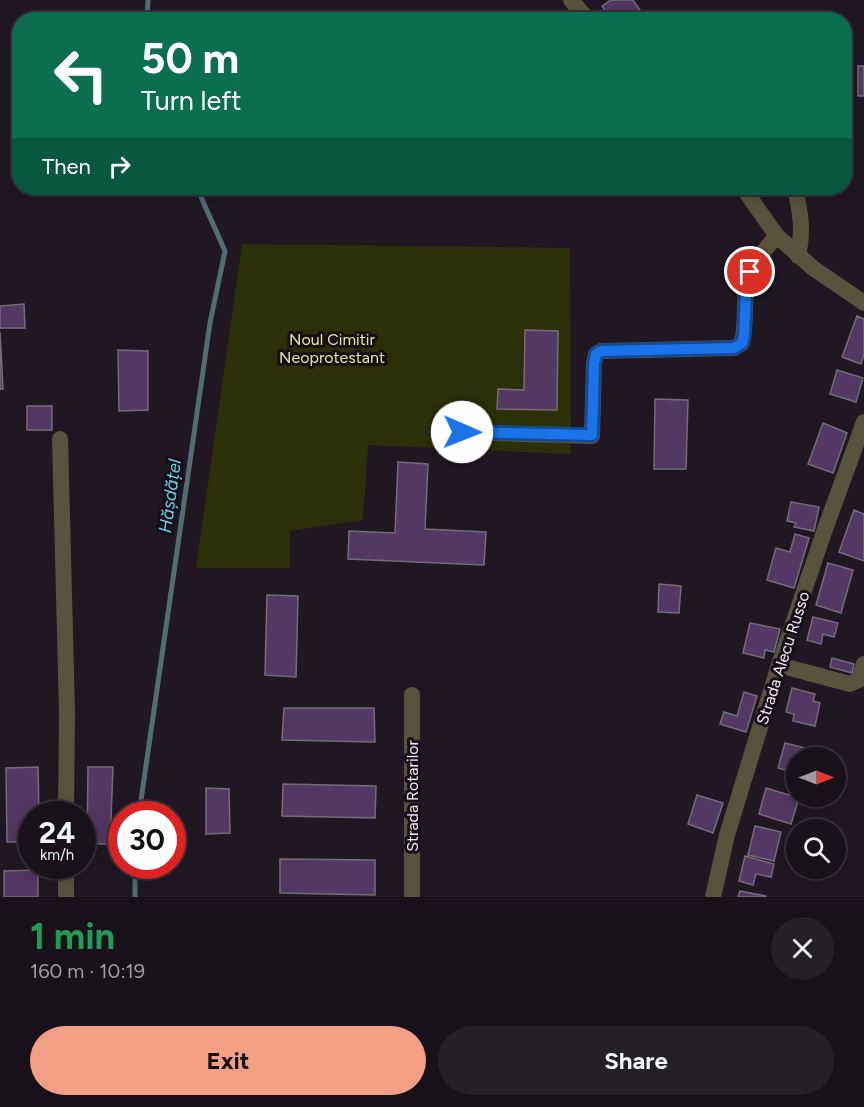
<!DOCTYPE html>
<meta charset="utf-8">
<style>
:root{--surface:#18111a;--page:#251f27;--text:#f1f3f6;--muted:#9f9da2;--line:#363139;--accent:#f39f85}
body{margin:0;font-family:Figtree,sans-serif;background:var(--page);color:var(--text);height:100vh;display:flex;flex-direction:column;font-size:22px;white-space:nowrap}
*{box-sizing:border-box;margin:0}
p{font-size:20px;color:var(--muted)}
.icon{flex:none;width:33px;height:33px;fill:none;stroke:currentColor;stroke-width:2;stroke-linecap:round;stroke-linejoin:round}
.map{position:relative;height:897px;overflow:hidden}
.side{display:flex;flex-direction:column;background:var(--surface);flex:1}
.side>*{flex:none}
.banner{position:absolute;left:12px;top:12px;width:840px;height:183px;border-radius:24px;box-shadow:0 3px 15px #0003,0 0 0 2px var(--line);background:#0b6e4f;color:#fff;overflow:hidden}
.needle{width:39px;rotate:90deg}
.buttons{position:absolute;left:786px;top:747px;display:grid;gap:12px}
.buttons a{display:grid;place-items:center;width:60px;height:60px;border-radius:50%;background:var(--surface);box-shadow:0 3px 15px #0003,0 0 0 2px var(--line);font-size:30px}
.speed{position:absolute;left:18px;top:801px;display:flex;gap:12px;font-size:30px;font-weight:700;text-align:center}
.speed>*{display:grid;place-content:center;width:78px;height:78px;border-radius:50%;background:var(--surface);box-shadow:0 3px 15px #0003,0 0 0 2px var(--line);line-height:1}
.speed small{font-size:15px;font-weight:400}
.speed .limit{border:9px solid #d22;background:#fff;color:#111}
.pin{position:absolute;display:grid;place-items:center;width:51px;height:51px;color:#fff;margin:-26px;border:3px solid #fff;border-radius:50%;box-shadow:0 2px 6px #0007}
.me{position:absolute;width:66px;margin:-33px;rotate:91deg;stroke-linejoin:round;filter:drop-shadow(0 0 4px #0008)}
.turn{display:flex;align-items:center;gap:21px;height:126px;padding:0 30px;font-size:27px}
.turn .icon{width:78px;height:78px;stroke-width:2.5}
.turn b{display:block;font-size:42px;line-height:51px}
.then{display:flex;align-items:center;height:57px;padding:0 30px;background:#0003;gap:12px;font-size:22px}
.round{display:grid;place-items:center;flex:none;width:63px;height:63px;border-radius:32px;background:var(--page)}
.head{display:flex;align-items:center;justify-content:space-between;height:102px;padding:0 30px}
h1{font-size:36px;font-weight:700;line-height:45px;color:#1e9e55}
.action{display:flex;gap:12px;margin-top:auto;padding:12px 30px}
.action a{flex:1;height:69px;border-radius:36px;background:var(--accent);color:#111;font-size:24px;font-weight:700;line-height:69px;text-align:center}
.action a+a{background:var(--page);color:var(--text)}
.map>svg:first-child{display:block}
.green{fill:#2c3008}
.lines{fill:none;stroke-linecap:round;stroke-linejoin:round}
.stream{stroke:#516e74;stroke-width:5}
.building{fill:#523862;stroke:#756c7b;stroke-width:1.5}
.minor{stroke:#5b523d;stroke-width:16}
.route-casing{stroke:#114b97;stroke-width:15}
.route{stroke:#1a73e8;stroke-width:10}
.labels{text-anchor:middle;dominant-baseline:central;stroke-width:6;stroke-linejoin:round;paint-order:stroke}
.park-label{font-size:16px;fill:#e0eb98;stroke:#170e19}
.street-label{font-size:16px;fill:#f3edf5;stroke:#170e19}
.water-label{font-size:18px;font-style:italic;fill:#63d6e9;stroke:#170e19}
</style>
<div class="map">
<svg width="864" height="897" viewBox="0 0 864 897">
<rect width="100%" height="100%" fill="#201722"/>
<path class="green" d="M242,244L570,248L571,454L368,445L363,520L290,531V568H196Z"/>
<g class="lines">
<path class="stream" d="M147,20L148,0
M139,814L210,323L225,251L197,188
M135,897V866"/>
</g>
<path class="building" d="M611,0H633L640,10L627,20H612L602,6Z
M858,66H864V96H858Z
M24,304L25,328H0V306Z
M857,316L864,319V355L861,364L842,357Z
M525,330L558,331L557,410L497,409L498,389L524,390Z
M0,332L3,389H0Z
M118,350L148,351V410L119,411Z
M837,370L863,378L856,402L830,394Z
M655,399L688,400L686,469H654Z
M27,406H52V430H27Z
M823,423L847,433L833,473L808,464Z
M398,462L428,464L425,529L486,532L484,565L348,559L349,531L395,533Z
M791,502L819,507L814,531L794,527L796,523L787,521Z
M854,510L864,514V561L839,552Z
M795,534L809,538L794,588L767,580L776,548L790,552Z
M828,563L853,570L841,613L816,605Z
M659,584L681,586L679,613L658,612Z
M267,595L298,596L296,677L265,675Z
M813,617L838,623L834,637L823,634L821,644L807,640Z
M750,623L780,629L774,652L765,650L764,658L743,653Z
M832,658L854,664L852,673L830,667Z
M792,688L815,694L813,701L820,703L815,726L793,721L794,714L786,712Z
M744,692L757,696L746,732L720,724L724,712L737,716Z
M284,708H374L375,742L282,740Z
M785,743L810,749L808,758H796V773L778,768Z
M38,767L39,814H32V842H7L6,768Z
M88,767H113L110,844H87Z
M283,784L376,786L375,818L282,816Z
M206,788L229,789L230,833L206,834Z
M766,788L799,798L791,824L759,814Z
M697,795L723,803L713,833L688,824Z
M755,826L781,832L774,861L748,855Z
M745,856L774,864L771,877L756,874L753,885L739,881Z
M280,859L375,860V895L280,893Z
M38,870V897H4V871Z
M740,891L766,896V897H738Z"/>
<g class="lines">
<path class="minor" d="M571,0L588,20
M743,188L777,236L813,268L864,303
M795,188C800,211 804,231 798,256
M462,432L592,436L594,363L596,354L601,351L734,348L742,343C746,326 744,309 746,292C749,268 761,253 777,236
M60,439L67,711L66,814
M779,665L850,684L859,680L864,664
M66,897V866
M412,897V695
M713,897L727,835L779,665L824,532L864,422"/>
</g>
<g class="lines">
<defs>
<path id="route" d="M462,432L592,435L594,363L596,354L601,351L734,348L742,343L744,335L746,292L750,272"/>
</defs>
<use href="#route" class="route-casing"/>
<use href="#route" class="route"/>
</g>
<g class="labels">
<g class="park-label">
<text x="332" y="339">Noul Cimitir<tspan x="332" dy="18">Neoprotestant</tspan></text>
</g>
<g class="street-label">
<text transform="translate(783 658) rotate(-72)">Strada Alecu Russo</text>
<text transform="translate(412 796) rotate(-90)">Strada Rotarilor</text>
</g>
<g class="water-label">
<text transform="translate(170 496) rotate(-82)">Hășdățel</text>
</g>
</g>
</svg>
<div class="buttons">
<a><svg class="needle" viewBox="-14 -14 28 28"><path d="M0-13l5 13h-10z" fill="#e53935"/><path d="M0 13l5-13h-10z" fill="#9f9da2"/></svg></a>
<a><svg class="icon" aria-label="search" viewBox="0 0 24 24"><circle cx="10" cy="10" r="6"/><path d="M15 15l6 6"/></svg></a>
</div>
<div class="speed"><div>24<small>km/h</small></div><div class="limit">30</div></div>
<div class="pin" style="left:750px;top:272px;background:#d93025"><svg class="icon" aria-label="arrive" viewBox="0 0 24 24"><path d="M6 21V4h12l-3 4 3 4H6"/></svg></div>
<svg class="me" style="left:462px;top:432px" viewBox="-20 -20 40 40"><circle r="19" fill="#fff"/><path d="M0-13L10 11 0 6-10 11z" fill="#1a73e8"/></svg>
<div class="banner">
<div class="turn"><svg class="icon" aria-label="left" viewBox="0 0 24 24"><path d="M17 20v-9H6M10 6l-5 5 5 5"/></svg><div><b>50 m</b>Turn left</div></div>
<div class="then">Then<svg class="icon" aria-label="right" viewBox="0 0 24 24"><path d="M7 20v-9h11M14 6l5 5-5 5"/></svg></div>
</div>
</div>
<section class="side">
<div class="head"><div><h1>1 min</h1><p>160 m · 10:19</p></div><a class="round"><svg class="icon" aria-label="close" viewBox="0 0 24 24"><path d="M6 6l12 12M18 6L6 18"/></svg></a></div>
<div class="action"><a>Exit</a><a>Share</a></div>
</section>
